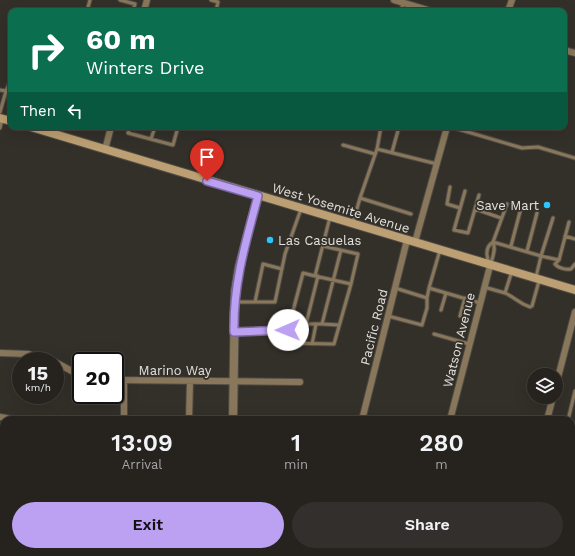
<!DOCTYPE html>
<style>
:root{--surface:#26231f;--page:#322f2c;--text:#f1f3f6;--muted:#a4a4a4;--line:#42403d;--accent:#bca0f2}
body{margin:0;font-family:"Work Sans",sans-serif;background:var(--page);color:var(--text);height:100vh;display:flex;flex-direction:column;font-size:15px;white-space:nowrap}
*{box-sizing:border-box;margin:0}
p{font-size:13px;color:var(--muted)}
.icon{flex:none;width:22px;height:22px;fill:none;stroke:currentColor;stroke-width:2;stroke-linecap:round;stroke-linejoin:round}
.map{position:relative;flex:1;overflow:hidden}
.sheet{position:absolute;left:0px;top:416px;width:575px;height:140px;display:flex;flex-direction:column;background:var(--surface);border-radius:12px 12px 0 0;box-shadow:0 4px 16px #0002,0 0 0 1px var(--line)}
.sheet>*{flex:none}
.top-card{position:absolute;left:8px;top:8px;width:559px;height:122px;border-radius:8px;box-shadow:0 4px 16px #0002,0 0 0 1px var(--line);background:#0b6e4f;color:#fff;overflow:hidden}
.buttons{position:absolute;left:527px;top:368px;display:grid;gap:8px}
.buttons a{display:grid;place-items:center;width:36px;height:36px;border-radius:50%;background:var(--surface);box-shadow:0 4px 16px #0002,0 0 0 1px var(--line);font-size:20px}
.speed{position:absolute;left:12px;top:352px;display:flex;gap:8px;font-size:20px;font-weight:700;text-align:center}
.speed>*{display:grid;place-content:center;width:52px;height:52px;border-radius:50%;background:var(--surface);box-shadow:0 4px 16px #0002,0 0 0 1px var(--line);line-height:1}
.speed small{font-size:10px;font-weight:400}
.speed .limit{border:2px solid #111;border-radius:6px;background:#fff;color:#111}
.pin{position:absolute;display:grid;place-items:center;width:34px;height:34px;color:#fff;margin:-41px -17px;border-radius:50% 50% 50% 0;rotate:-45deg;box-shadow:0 0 4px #0007}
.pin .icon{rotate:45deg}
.me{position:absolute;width:44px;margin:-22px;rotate:269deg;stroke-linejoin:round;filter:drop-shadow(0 0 3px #0008)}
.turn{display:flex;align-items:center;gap:14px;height:84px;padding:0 12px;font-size:18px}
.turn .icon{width:52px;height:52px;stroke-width:2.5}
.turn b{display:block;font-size:28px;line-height:34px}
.then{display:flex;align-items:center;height:38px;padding:0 12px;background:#0003;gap:8px;font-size:15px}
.eta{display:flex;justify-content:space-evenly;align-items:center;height:68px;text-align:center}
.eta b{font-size:24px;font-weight:600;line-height:28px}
.primary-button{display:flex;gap:8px;margin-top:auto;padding:8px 12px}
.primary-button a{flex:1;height:46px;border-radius:24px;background:var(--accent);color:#111;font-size:16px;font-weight:600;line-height:46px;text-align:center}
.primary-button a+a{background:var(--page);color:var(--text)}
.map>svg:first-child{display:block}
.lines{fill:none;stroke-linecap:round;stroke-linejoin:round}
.service-casing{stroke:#4f4b46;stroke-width:5}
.minor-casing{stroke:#4f4b46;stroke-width:8}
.tertiary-casing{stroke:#4f4b46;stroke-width:10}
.secondary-casing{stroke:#4f4b46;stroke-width:10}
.path{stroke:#85827d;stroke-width:1;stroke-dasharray:1 3;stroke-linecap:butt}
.service{stroke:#89775b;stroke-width:3}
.minor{stroke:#89775b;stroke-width:6}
.tertiary{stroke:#89775b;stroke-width:8}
.secondary{stroke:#bc9f72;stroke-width:8}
.route-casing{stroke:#7a689d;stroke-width:10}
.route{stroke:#bca0f2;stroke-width:7}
.poi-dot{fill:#28c8ff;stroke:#332f29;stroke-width:1.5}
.labels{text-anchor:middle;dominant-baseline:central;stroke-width:3.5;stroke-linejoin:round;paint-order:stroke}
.poi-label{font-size:13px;fill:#e2e0dc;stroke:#332f29;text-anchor:end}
.street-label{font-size:13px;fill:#e2e0dc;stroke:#332f29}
</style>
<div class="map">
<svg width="575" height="556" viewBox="0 0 575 556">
<rect width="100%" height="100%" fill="#332f29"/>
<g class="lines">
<defs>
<path id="service" d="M120,0L135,4L133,11
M211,0L218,2L216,11
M87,11L90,0
M401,11L403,3
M11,80L6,91L11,93
M0,90L6,91L0,112
M130,127L128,133L173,145L178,127
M381,127L377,149L437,164
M451,127L522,148L538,147L575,158
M0,128L2,120
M151,139L155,127
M343,145L375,154
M377,149L360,198L411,214
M392,152L399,127
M450,187L447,204L460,208
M465,191L454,230L468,233L475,209L501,218
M475,209L479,195
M353,223L360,198
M565,236L575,239
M493,242L541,256L553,218
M323,246L358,254L351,284
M511,246L521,208
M527,251L537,213
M559,260L555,264C558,268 566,270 571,269L575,264
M489,263C486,255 485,247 493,242L507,204
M491,263C493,256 496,249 493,242
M536,277L541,256L559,260L569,222
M484,287L505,293L512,271
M395,288L427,298L429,288L480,303
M429,288L440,250
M505,293C516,298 518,303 530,307L532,306L539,281
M236,302H275L285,254L301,209
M255,302L263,264L282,269
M441,310L446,293
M388,316L422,325L427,308V298
M460,316L465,298
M290,322L306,324L318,276
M306,324H322L341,250
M322,324L339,325
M288,330L283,343L334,344L351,284L315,276
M235,332L288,330L303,273L315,276L330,217
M434,334L469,344
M312,344L316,324
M568,420L575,391
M571,425L575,426
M571,452L575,453
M15,556L16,552"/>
<path id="minor" d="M394,0L431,11
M144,11L147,0
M508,11L512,0
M564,50L575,53
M105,150L111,127
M415,242L447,127
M0,353L28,354L53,361
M55,362L81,376
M115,380L300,382
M556,385L575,312
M0,417L17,420
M124,420V380
M189,420L190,381
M362,420L407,240
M450,420L490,266
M547,420L553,397
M0,487L4,488
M571,490L573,491
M542,552L557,556
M325,556L327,552
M416,556L417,552
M512,556L513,552"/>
<path id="tertiary" d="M233,420L235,292L239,267L258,196
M205,556L206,552"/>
<path id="secondary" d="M0,118L11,121
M31,127L575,290"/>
</defs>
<use href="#service" class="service-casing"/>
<use href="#minor" class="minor-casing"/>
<use href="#tertiary" class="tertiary-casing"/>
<use href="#secondary" class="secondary-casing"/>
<path class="path" d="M21,552L33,556
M71,556L72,552
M113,556L114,552"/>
<use href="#service" class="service"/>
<use href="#minor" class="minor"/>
<use href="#tertiary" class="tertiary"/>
<use href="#secondary" class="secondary"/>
</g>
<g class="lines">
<defs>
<path id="route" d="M207,181L258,196C246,241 233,284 234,332L288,330"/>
</defs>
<use href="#route" class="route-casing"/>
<use href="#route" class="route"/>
</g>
<g class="poi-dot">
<circle cx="547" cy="205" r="4"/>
<circle cx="270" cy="240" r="4"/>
</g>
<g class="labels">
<g class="poi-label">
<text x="539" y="205">Save Mart</text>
<text x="278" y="240" text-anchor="start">Las Casuelas</text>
</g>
<g class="street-label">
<text transform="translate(341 208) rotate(17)">West Yosemite Avenue</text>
<text transform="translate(374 327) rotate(-76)">Pacific Road</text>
<text transform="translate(459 340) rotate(-76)">Watson Avenue</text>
<text x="175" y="370">Marino Way</text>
</g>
</g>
</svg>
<div class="buttons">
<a><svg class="icon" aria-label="layers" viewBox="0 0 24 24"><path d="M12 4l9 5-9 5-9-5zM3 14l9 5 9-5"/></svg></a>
</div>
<div class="speed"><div>15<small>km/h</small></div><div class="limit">20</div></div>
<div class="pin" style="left:207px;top:181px;background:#d93025"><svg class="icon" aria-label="arrive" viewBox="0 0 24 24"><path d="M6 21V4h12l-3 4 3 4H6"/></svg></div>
<svg class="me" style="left:288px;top:330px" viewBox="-20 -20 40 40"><circle r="19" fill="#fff"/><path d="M0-13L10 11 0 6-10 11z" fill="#bca0f2"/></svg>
<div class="top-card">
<div class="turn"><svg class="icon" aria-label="right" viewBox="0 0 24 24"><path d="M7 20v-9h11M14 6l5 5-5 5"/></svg><div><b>60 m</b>Winters Drive</div></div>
<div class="then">Then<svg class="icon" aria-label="left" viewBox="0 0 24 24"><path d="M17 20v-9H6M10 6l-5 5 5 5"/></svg></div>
</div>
<section class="sheet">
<div class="eta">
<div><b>13:09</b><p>Arrival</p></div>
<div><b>1</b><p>min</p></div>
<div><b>280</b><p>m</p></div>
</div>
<div class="primary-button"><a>Exit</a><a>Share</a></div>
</section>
</div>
